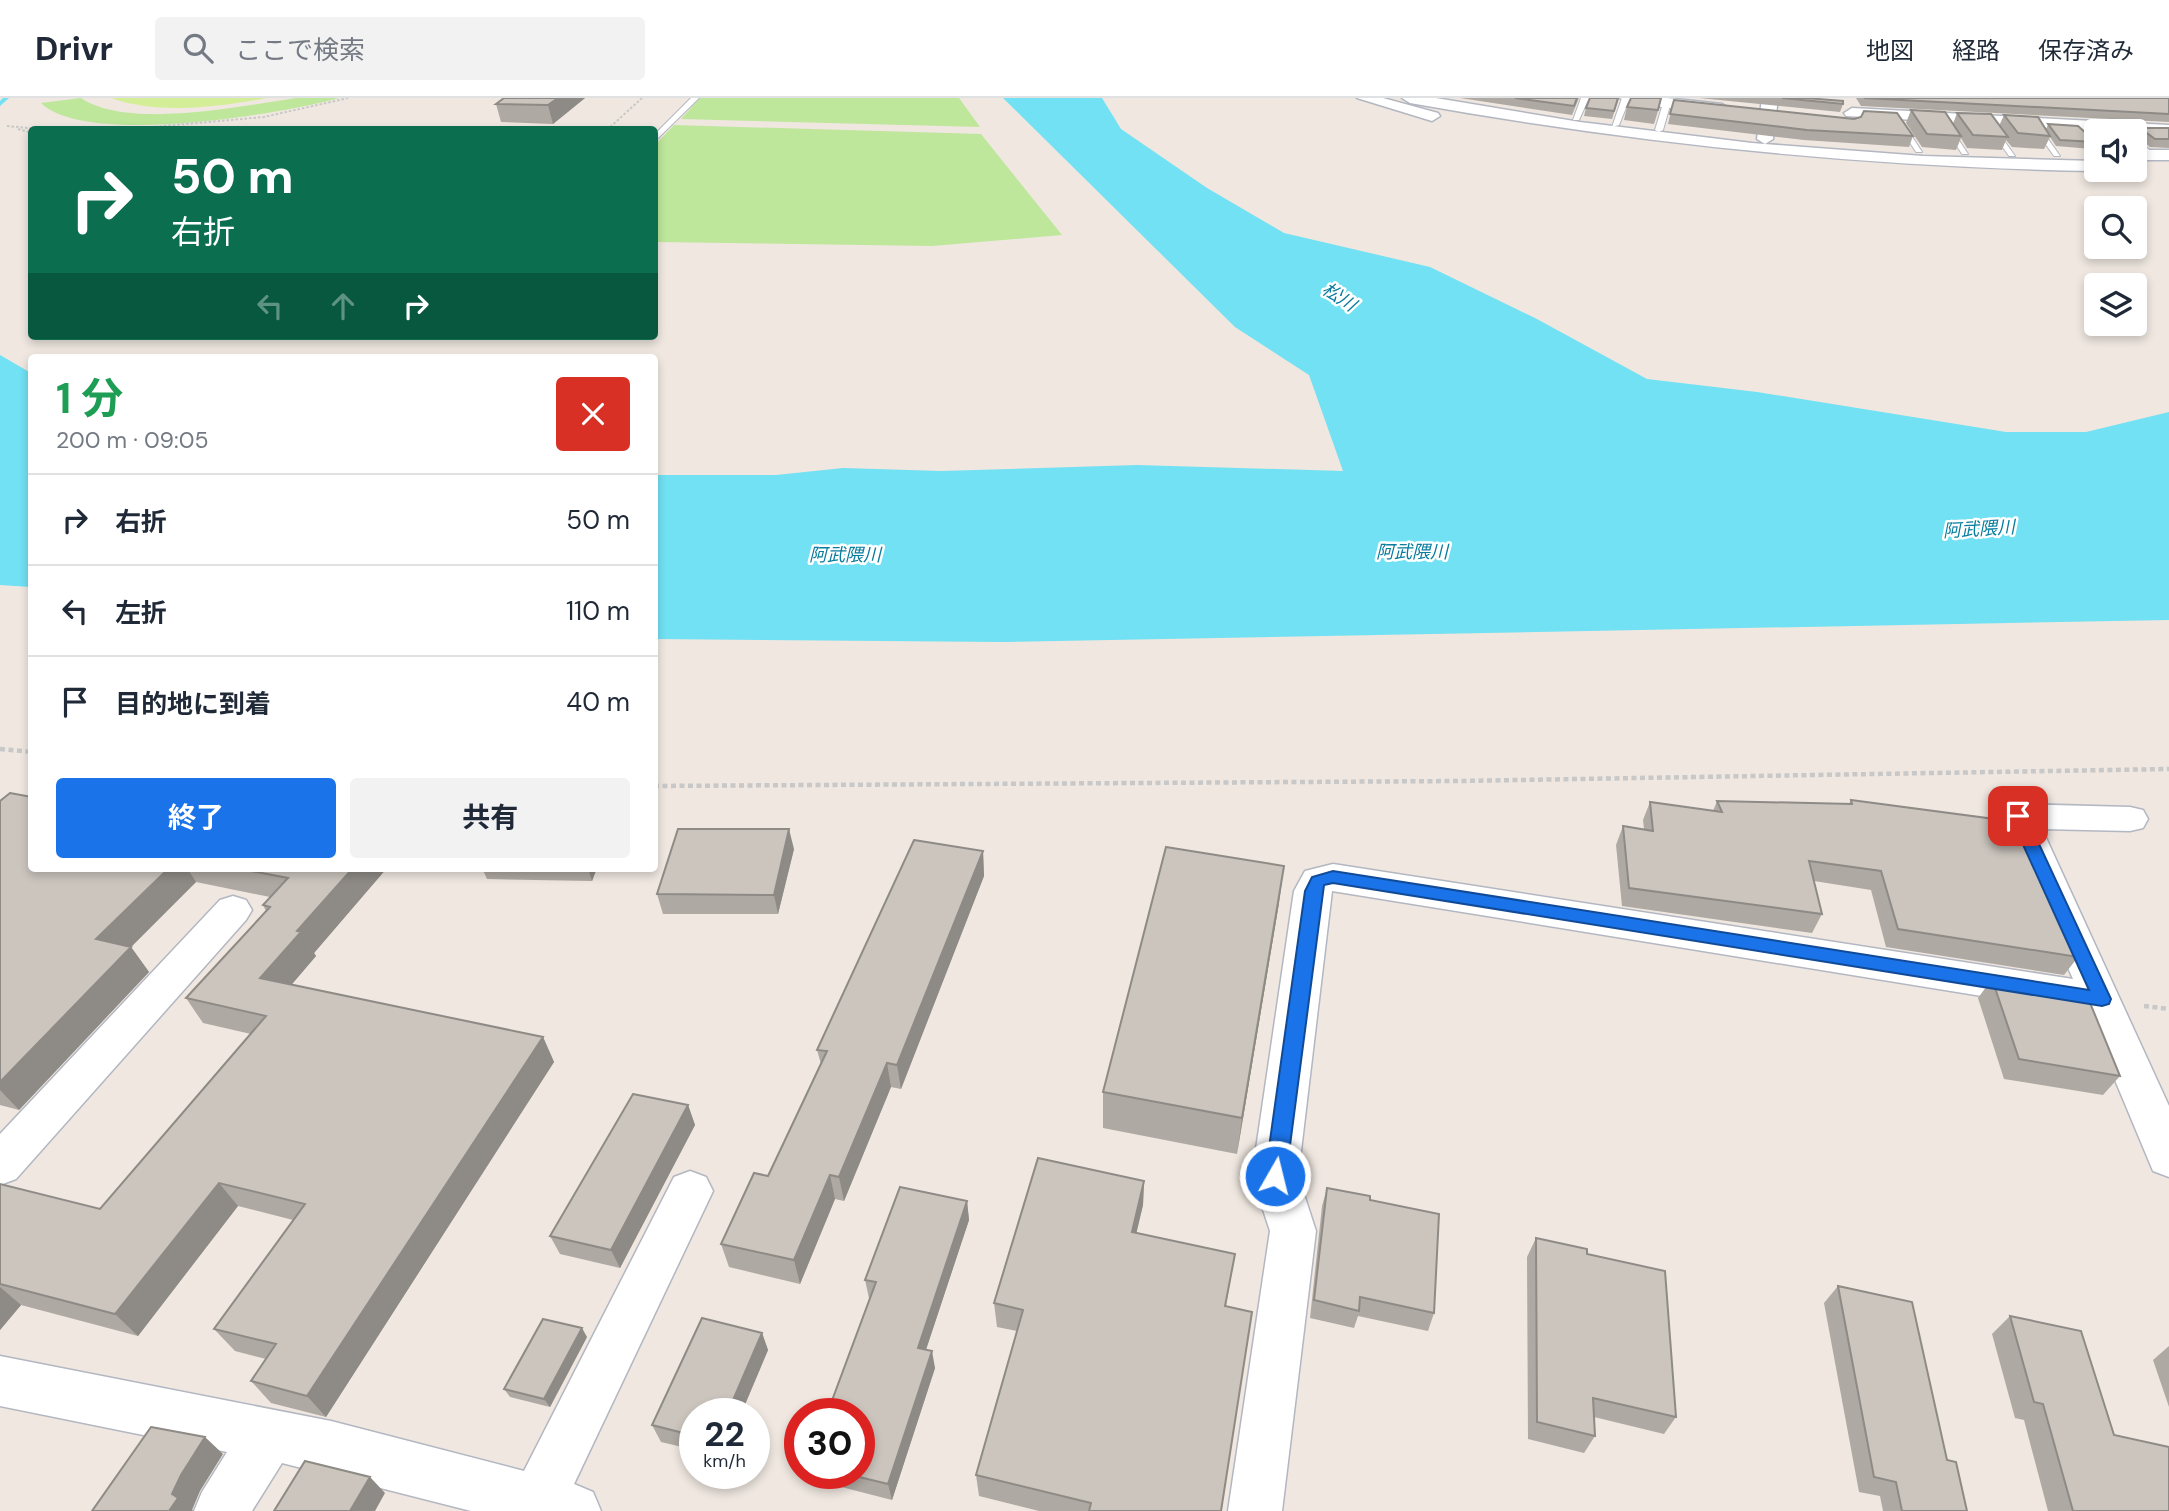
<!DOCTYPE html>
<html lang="ja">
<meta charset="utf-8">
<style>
:root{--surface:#fff;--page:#f2f2f3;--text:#1f2937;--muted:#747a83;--line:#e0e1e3;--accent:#1a73e8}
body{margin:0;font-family:"DM Sans","Noto Sans JP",sans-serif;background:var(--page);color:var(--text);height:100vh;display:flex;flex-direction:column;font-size:26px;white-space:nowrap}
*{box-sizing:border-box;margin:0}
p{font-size:23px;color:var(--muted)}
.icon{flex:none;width:38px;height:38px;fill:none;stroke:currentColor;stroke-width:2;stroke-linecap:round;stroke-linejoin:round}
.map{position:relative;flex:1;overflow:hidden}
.panel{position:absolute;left:28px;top:256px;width:630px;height:518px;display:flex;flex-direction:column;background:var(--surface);border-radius:7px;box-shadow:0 4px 10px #0003}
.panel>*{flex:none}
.banner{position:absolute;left:28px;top:28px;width:630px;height:214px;border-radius:7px;box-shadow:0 4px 10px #0003;background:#0b6e4f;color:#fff;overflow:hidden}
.buttons{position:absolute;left:2084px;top:21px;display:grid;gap:14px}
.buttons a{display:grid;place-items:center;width:63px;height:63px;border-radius:7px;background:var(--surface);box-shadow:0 4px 10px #0003;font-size:35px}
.speed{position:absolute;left:679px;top:1300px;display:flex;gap:14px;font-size:35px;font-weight:700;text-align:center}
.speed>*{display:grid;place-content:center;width:91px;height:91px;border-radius:50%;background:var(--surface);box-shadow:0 4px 10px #0003;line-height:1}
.speed small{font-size:18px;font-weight:400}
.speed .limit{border:10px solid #d22;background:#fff;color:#111}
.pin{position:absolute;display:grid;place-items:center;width:60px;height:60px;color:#fff;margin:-30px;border-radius:14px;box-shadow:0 4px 10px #0006}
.me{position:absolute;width:77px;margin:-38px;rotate:8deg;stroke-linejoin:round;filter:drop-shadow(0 0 5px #0008)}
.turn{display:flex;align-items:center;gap:24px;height:147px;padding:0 28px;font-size:32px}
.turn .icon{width:91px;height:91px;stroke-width:2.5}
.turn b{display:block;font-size:49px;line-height:60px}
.lanes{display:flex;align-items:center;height:66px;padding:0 28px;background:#0003;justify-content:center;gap:35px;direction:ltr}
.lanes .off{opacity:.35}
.round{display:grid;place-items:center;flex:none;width:74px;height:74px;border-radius:7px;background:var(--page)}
.headline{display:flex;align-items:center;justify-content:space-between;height:119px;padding:0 28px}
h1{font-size:42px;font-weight:700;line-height:52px;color:#1e9e55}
.primary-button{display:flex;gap:14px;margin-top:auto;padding:14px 28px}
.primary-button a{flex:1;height:80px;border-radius:7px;background:var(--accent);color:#fff;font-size:28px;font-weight:700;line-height:80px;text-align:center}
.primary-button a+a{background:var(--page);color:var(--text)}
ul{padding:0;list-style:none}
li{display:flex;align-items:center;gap:21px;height:91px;padding:0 28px;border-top:2px solid var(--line)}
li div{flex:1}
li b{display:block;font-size:26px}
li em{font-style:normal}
header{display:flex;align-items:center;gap:42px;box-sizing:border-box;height:98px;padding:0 35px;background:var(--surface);border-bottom:2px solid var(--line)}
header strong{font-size:33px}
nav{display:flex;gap:38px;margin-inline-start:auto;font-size:24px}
.search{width:490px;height:63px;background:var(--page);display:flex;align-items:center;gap:18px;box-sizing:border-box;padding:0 24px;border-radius:7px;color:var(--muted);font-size:26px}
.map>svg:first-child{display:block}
.green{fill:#bee79b}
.pitch{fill:#d4ee97}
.water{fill:#71e1f3}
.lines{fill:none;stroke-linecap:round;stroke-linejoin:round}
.stream{fill:#71e1f3;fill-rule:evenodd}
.service-casing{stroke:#b3b7c1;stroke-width:2}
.minor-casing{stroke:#b3b7c1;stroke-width:3}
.path-far1{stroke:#c8c8c8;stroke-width:2;stroke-dasharray:2.5 2;stroke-linecap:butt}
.path{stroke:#c8c8c8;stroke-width:4.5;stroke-dasharray:5 3.5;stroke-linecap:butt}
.service{fill:#fff;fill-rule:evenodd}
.minor{fill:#fff;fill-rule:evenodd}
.wall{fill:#afa9a3}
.shaded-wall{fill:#8e8a85}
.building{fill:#cbc5be;stroke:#8e8a85;stroke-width:2}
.route{fill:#1a73e8;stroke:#114b97;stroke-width:2}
.labels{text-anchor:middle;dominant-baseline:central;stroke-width:5;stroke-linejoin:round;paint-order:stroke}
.far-water-label{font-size:18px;font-style:italic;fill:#097d9f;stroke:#fff}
</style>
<header>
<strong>Drivr</strong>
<div class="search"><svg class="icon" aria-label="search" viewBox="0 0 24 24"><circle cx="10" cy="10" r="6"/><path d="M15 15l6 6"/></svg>ここで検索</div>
<nav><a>地図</a><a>経路</a><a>保存済み</a></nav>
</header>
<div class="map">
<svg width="2169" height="1413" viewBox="0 0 2169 1413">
<rect width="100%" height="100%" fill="#efe7e0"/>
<path class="green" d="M81,0C128,32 242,8 296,0C310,0 325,0 339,0C282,16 85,49 41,5Z
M700,0H959L980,29L681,21Z
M674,27L981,36L1062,137L932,148L655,144V47Z"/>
<path class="pitch" d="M111,0H267C219,9 158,17 111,0Z"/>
<path class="water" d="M1003,0H1102L1121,31L1207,90L1284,135L1430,169L1535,220L1647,281L1757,294L2006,334H2086L2169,314V522L1005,544L655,541V377H776L843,370L941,373L1137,367L1343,373L1309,277L1235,229Z
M0,257L31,275V489L0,487Z"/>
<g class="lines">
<path class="stream" d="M3,0H9L0,8V3Z"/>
<defs>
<path id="service" d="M691,0H699L654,44V37Z
M1581,0H1589L1579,22H1573Z
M1622,0H1630L1619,27L1612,29Z
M1664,2L1671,4L1663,32L1659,34L1655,32Z
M1896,23H1902L1922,54H1916Z
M1941,24H1947L1968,56H1962Z
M2030,24H2036L2060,58H2054Z
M1987,27H1993L2015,58H2009Z
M2135,40L2153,55V59H2147L2135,47Z"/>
<path id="minor" d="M1357,0H1383L1438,15L1440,18L1432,23Z
M1402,0H1436L1580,24L1752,45L1923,58L2096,63V72H2102L2096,73C1865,69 1638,46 1410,5Z
M1620,0H1667L1722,6L1730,11L1722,16L1628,5Z
M1762,0H1778L1773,41L1765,46L1757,41Z
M1852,10L2169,27V37L1846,18L1844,15Z
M2135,52H2169V62H2135Z
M2018,706L2130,709L2143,712L2148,721L2143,730L2130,733L2042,731L2169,1008V1079L2153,1073L2087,915L1332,793L1298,1078L1316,1133L1282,1413H1228L1270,1133L1252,1078L1294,793L1305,773L1333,766L2073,881L2000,718L2006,709Z
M233,798L246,802L252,812L246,822L16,1081L0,1087V1036L220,802Z
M690,1073L706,1079L713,1093L574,1386L593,1394L601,1413H471L282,1365L252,1413H194L202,1394L227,1354L0,1308V1258L331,1323L524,1373L674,1079Z"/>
</defs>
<use href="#service" class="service-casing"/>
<use href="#minor" class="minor-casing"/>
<path class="path-far1" d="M7,28L49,32
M18,31L32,35
M119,32L264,19L348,0
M607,32L642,0"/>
<path class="path" d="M0,651L32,654
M654,688L1460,683L2169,671
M2144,908L2169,911"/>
<use href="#service" class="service"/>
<use href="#minor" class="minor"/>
</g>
<path class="wall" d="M504,0H585L553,26L501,24L496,6Z
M1460,0H1579L1572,17Z
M1619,0L1612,21L1584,18L1586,10Z
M1662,0L1654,26L1624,22L1627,9Z
M1699,0H1806L1843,6L1840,14Z
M1856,0H2169V24L1861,8Z
M1674,2L1913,38L1909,49L1804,42L1668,26Z
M1911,12L1953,26L1957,15L1999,28L2004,17L2046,32L2048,26L2096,44L2092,51L2056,48L2050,39L2044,51L2012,49L2006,42L2002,52L1967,50L1961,40L1956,52L1922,49L1906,25Z
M2096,29L2137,31V37L2140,30H2169V50L2150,49L2137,38L2135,47V33H2096V40L2092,35Z
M1851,702L2050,803L2078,859L2064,877L1886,849L1871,792L1814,783L1822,816L1812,835L1622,808L1616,747L1623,728L1644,731L1643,722L1650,704L1713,713L1717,703L1849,706Z
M0,703L32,770H387L314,855L316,858L291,887L543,939L554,964L326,1319L271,1305L251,1283L266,1261L235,1253L214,1231L293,1122L238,1108L138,1238L21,1207L0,1232V1086L100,1111L251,936L203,925L186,900L266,813L263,807L270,799L196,784L131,849L149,874L19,1012L0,1007Z
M794,751L778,816H663L657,796Z
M983,753L984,778L901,991L891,989L844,1103L835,1101L800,1186L729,1169L721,1146L768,1078L821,966L817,952Z
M482,770H597L592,783L487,781Z
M1279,805L1237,1056L1103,1030V994Z
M1992,881L2120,978L2103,997L2004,981L1978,900Z
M688,1007L695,1027L620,1170L560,1156L550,1138Z
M1144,1083L1143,1107L1136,1135L1235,1156L1226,1208L1221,1413H1039L979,1398L976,1377L1017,1233L997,1229L994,1205Z
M1327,1090L1370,1102L1434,1215L1428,1233L1358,1218L1354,1230L1310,1220L1322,1108Z
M967,1103L969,1122L926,1251L935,1270L892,1402L814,1382L812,1376H859L870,1200H869L865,1182Z
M1536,1140L1587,1156L1676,1319L1664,1336L1594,1319L1595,1338L1584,1355L1528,1341L1527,1159Z
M1838,1188L1947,1362L1967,1413H1883L1880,1398L1859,1394L1824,1205Z
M2010,1218L2114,1337L2169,1413H2048L2024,1322L2015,1320L1992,1236Z
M762,1235L768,1252L741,1316H695V1352L661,1344L652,1327Z
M587,1239L550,1309L510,1299L504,1291Z
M2169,1248V1309L2153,1262Z"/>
<path class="shaded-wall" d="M558,0H585L553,26L548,7Z
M789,731L794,751L778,816L774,797Z
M983,753L984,778L901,991L897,967Z
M1284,768L1279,805L1237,1056L1242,1020Z
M169,770H187L196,784L131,849L149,874L19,1012L0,992V984L96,841Z
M353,770H387L314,855L316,858L276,905L260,880L297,833Z
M588,770H597L592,783Z
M543,939L554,964L326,1319L307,1298Z
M887,965L891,989L844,1103L839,1079Z
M688,1007L695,1027L620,1170L611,1152Z
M830,1077L835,1101L800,1186L794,1162Z
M1144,1083L1143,1107L1131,1158L1132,1134Z
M219,1085L238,1108L138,1238L115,1216Z
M967,1103L969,1122L921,1267L918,1250Z
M0,1189L21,1207L0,1232Z
M582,1230L587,1239L550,1309L544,1301Z
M762,1235L768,1252L741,1316H727Z
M932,1253L935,1270L892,1402L888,1386Z
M205,1339L223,1356L200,1393L192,1412L194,1413H169L172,1396L181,1377Z
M370,1379L385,1395L375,1413H350Z"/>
<path class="building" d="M504,0H558L548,7L496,6Z
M1515,0H1577L1574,8Z
M1590,0H1618L1614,13L1586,10Z
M1631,0H1661L1658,12L1627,9Z
M1782,0H1806L1843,3V6Z
M1864,0H2169V16Z
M1674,2L1854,21L1861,19L1864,13L1897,15L1913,38L1807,32L1670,16Z
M1911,12L1945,14L1961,38L1927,36Z
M1957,15L1991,16L2008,39L1973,37Z
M2004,17L2038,19L2050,38L2018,35Z
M2048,26L2078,28L2096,44L2060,42Z
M2096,29L2137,31L2136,46L2135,33H2099Z
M2140,30H2169V41H2155Z
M10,695L32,699V770H169L96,841L131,849L0,984V703Z
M1851,702L2017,724L2050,803L2056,804L2078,859L1898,831L1881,773L1809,763L1822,816L1629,790L1623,728L1653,733L1650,704L1722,714L1717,703L1852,706Z
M678,731H789L774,797L657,796Z
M914,742L983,753L897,967L887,965L839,1079L830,1077L794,1162L721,1146L754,1075L768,1078L827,953L817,952Z
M1166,749L1284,768L1242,1020L1103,994Z
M235,770H353L297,833L301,834L260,880L543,939L307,1298L251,1283L276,1246L214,1231L305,1106L219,1085L115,1216L0,1186V1086L100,1111L266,918L186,900L270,809L263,807L288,780Z
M1992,881L2086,895L2120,978L2019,961Z
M633,996L688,1007L611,1152L550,1138Z
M1038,1060L1144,1083L1132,1134L1235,1156L1225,1208L1252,1214L1221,1413H1089L1091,1405L976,1377L1023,1212L994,1205Z
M900,1089L967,1103L918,1250L932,1253L888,1386L847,1376H859V1316H827L876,1184L865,1182Z
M1327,1090L1370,1098V1102L1439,1116L1434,1215L1360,1199L1359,1213L1314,1202Z
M1536,1140L1587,1151V1156L1665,1173L1676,1319L1593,1300L1595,1338L1537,1324Z
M1838,1188L1912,1204L1947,1362L1956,1364L1967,1413H1902L1896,1384L1874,1379Z
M2010,1218L2081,1233L2114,1337L2169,1349V1413H2073L2043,1306L2034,1304Z
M702,1220L762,1235L727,1316H695V1338L652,1327Z
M543,1221L582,1230L544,1301L504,1291Z
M151,1329L205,1339L181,1377L172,1396L178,1400L169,1413H92Z
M305,1363L370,1379L350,1413H274Z"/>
<path class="route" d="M2018,712L2026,718L2111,901L2109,906L2102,908L1333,785L1324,787L1286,1078L1283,1085L1275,1087L1268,1085L1265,1078L1305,793L1312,779L1333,773L2089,892L2010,718Z"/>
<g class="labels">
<g class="far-water-label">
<text transform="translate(1339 199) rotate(33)">松川</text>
<text transform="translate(1979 431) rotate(-3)">阿武隈川</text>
<text x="1412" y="454">阿武隈川</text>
<text x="845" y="457">阿武隈川</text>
</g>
</g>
</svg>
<div class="buttons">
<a><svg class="icon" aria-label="sound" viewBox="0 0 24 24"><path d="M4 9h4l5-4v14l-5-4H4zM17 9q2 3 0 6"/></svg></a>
<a><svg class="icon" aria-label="search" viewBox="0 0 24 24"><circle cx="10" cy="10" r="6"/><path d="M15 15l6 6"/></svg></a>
<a><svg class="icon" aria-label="layers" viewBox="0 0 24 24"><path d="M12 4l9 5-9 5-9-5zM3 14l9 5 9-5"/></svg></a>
</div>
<div class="speed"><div>22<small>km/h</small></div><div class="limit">30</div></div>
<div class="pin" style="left:2018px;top:718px;background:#d93025"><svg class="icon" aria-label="arrive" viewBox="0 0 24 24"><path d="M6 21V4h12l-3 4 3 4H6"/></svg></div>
<svg class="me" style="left:1275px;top:1078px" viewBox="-20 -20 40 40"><circle r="17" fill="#1a73e8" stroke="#fff" stroke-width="3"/><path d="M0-11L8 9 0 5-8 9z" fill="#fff"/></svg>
<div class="banner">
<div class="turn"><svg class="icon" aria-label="right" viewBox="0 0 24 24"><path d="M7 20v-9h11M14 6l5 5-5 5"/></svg><div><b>50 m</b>右折</div></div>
<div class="lanes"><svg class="icon off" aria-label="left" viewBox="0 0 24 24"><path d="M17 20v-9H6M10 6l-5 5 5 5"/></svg><svg class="icon off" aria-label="ahead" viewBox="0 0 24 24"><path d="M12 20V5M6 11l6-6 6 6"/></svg><svg class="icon" aria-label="right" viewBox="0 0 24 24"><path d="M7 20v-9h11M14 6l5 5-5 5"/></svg></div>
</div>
<section class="panel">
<div class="headline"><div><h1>1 分</h1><p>200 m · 09:05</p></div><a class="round" style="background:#d93025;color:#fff"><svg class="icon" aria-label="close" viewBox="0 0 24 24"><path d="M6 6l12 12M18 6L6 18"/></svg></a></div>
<ul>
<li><svg class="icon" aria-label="right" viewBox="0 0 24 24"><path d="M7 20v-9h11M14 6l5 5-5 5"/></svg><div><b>右折</b></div><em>50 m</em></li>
<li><svg class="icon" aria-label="left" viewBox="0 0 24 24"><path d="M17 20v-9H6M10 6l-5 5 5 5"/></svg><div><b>左折</b></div><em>110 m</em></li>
<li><svg class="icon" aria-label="arrive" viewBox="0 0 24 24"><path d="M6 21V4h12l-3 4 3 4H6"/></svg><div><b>目的地に到着</b></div><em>40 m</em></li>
</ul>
<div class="primary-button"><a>終了</a><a>共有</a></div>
</section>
</div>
